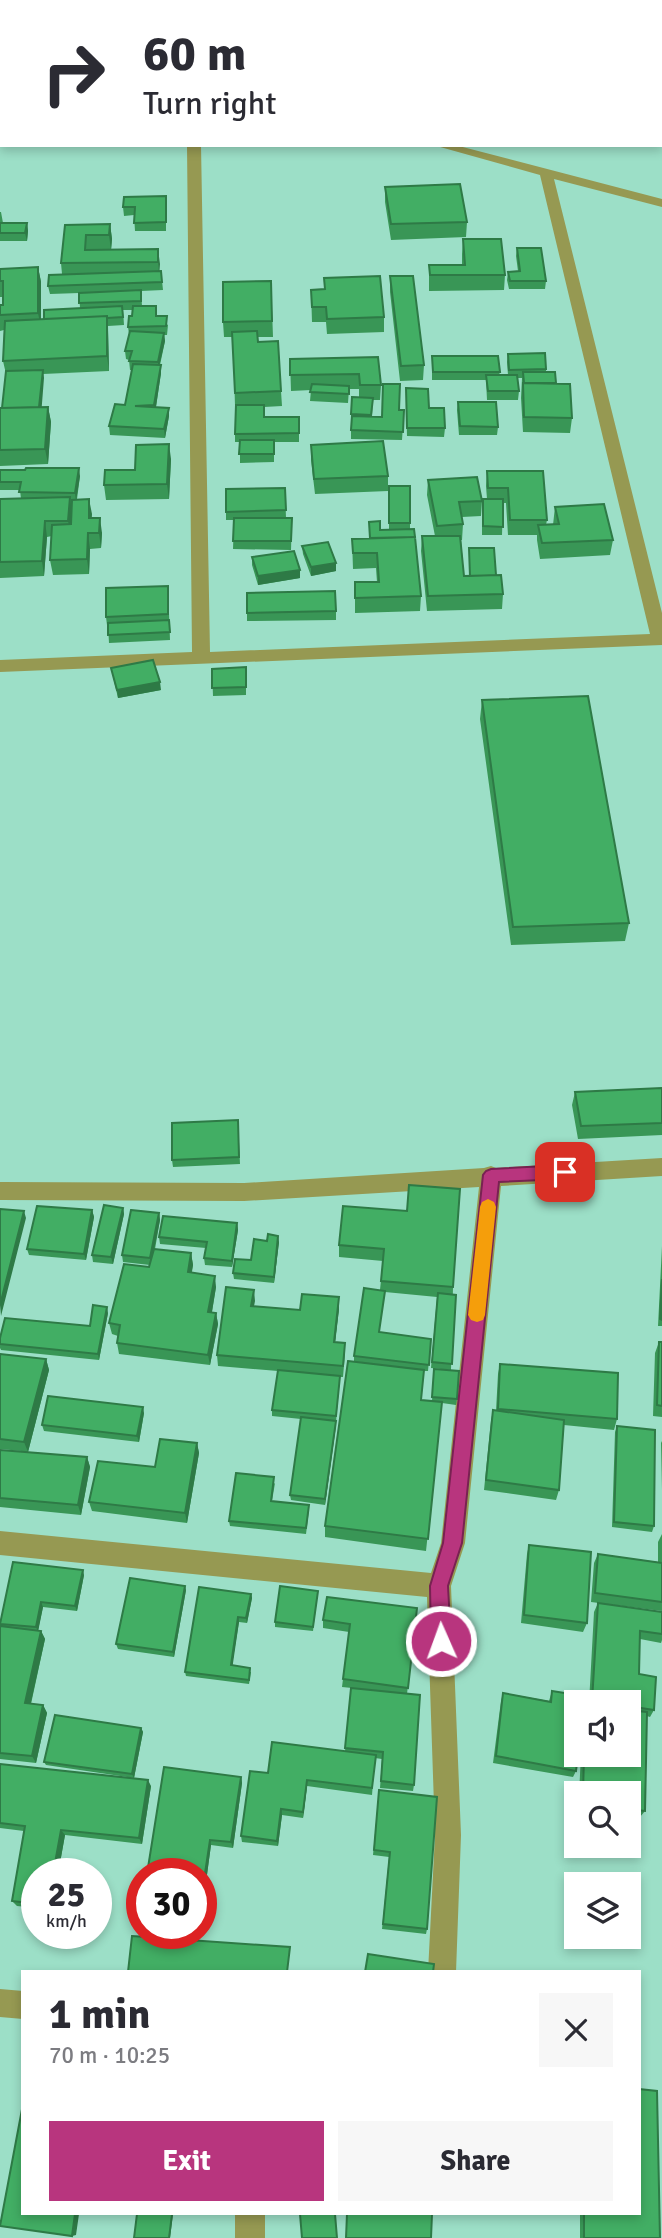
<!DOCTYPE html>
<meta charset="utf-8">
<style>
:root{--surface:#fff;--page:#f7f7f7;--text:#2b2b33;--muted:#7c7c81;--accent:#b8357e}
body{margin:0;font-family:Signika,sans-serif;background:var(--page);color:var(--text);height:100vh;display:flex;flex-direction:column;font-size:26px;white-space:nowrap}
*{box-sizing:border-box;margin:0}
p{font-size:23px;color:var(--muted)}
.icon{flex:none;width:38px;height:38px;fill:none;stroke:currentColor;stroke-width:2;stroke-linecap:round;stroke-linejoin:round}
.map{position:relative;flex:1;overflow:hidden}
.details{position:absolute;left:21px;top:1970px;width:620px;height:245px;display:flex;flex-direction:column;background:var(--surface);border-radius:0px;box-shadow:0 4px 10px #0003}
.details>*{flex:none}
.guide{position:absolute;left:0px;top:0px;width:663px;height:147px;box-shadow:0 4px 10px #0003;background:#fff;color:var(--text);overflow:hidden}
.buttons{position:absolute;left:564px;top:1690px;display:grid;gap:14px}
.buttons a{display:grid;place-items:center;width:77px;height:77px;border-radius:0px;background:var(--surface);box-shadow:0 4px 10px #0003;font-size:35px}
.speed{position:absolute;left:21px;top:1858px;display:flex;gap:14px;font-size:35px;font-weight:700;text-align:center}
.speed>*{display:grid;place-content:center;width:91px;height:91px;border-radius:50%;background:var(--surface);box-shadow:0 4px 10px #0003;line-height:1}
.speed small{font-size:18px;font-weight:400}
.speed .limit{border:10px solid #d22;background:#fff;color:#111}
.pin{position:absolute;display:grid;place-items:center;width:60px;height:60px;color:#fff;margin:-30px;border-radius:14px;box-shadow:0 4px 10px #0006}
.me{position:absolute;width:77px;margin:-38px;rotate:358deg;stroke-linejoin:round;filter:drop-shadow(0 0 5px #0008)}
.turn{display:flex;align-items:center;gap:24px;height:147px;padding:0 28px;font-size:32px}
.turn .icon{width:91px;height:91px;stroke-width:2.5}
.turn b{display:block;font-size:49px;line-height:60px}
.round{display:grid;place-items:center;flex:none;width:74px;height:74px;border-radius:0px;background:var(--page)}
.head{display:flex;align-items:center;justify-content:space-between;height:119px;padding:0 28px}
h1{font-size:42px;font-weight:700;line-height:52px}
.primary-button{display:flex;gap:14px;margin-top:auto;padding:14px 28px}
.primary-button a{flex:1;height:80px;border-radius:0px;background:var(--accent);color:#fff;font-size:28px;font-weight:700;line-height:80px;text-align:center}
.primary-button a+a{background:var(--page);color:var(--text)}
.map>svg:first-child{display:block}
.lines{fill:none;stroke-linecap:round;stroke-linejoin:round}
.minor{fill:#969952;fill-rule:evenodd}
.wall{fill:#399656}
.shaded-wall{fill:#2e7a46}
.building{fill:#42ae64;stroke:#2e7a46;stroke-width:2}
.route{fill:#b8357e;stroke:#782252;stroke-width:2}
.slow{fill:#f59e0b}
</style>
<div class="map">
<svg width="662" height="2238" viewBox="0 0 662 2238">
<rect width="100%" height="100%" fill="#9cdfc7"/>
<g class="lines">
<path class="minor" d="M0,22L2,23V31L0,30Z
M187,145H201L210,652L650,634L540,175L433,145H455L662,199V207L554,179L662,613V645L0,672V660L192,652Z
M662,1158V1176L501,1186L465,1543L451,1586L461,1835L456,1972H428L435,1835L427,1597L0,1555V1531L431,1573L441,1543L479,1187L244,1201L0,1200V1182L244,1183L484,1168L491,1166L496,1168Z
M0,1989L23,1991V2019L0,2017Z
M235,2214H265V2238H235Z"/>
</g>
<path class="wall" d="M33,0H85L83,2H39Z
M385,187L467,222L466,237L391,240L385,202Z
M166,196V231H135L134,215L124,216L123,207Z
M0,212H1L3,223H27L28,231L27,241H0Z
M110,224L112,239L111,250L158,249L159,271H161L163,290L141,291L142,306L168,325L167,335H164L165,341L160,365L161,373L156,407L169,416L165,438L110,435L109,426L125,405L132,370H130L129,360L126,359L125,351L129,334L128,327L132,316L133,310H123L124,325L108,326L109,371L43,374L41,407H48L51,422L48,464L0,466V408H2L6,374L3,361L4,330L0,331V305H3V297H0V269L38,267L41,282V319L80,308L79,293L50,294L48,286L62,274L61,263L65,225Z
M463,239L505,275L504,290L429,291V265H462V254Z
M517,248L546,281L545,289H509L507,280L508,272L518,271L516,256Z
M390,276L424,365L423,380L400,381L390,292Z
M271,281L273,337H258V342L281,391L282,406L264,407V417H299V442H274V462L240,463V442H235V406L233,337H224L223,322Z
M311,290L384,317V332L327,334L326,322H312Z
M508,354L546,369V372L556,383L572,418L570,433L523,432L521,398L522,378H517L519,391L518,400H487L486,380H432V356L500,372L499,375H508L507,362Z
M378,357L381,385L380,400H373L372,417H382L399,410H404L402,440L351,439V414L359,398V389H349L348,403L310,401L311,390L291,391L290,359Z
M406,397L429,408L445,428L444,437L407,436Z
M458,402L498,427L497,435H459L457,410Z
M311,445L388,476V491L315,494L311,460Z
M171,459L169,499L106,500L104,485Z
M0,470L80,476L77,499H89L91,518L102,533L101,548L90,549L89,574L53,575L50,560L52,536L47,537L44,576L0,578V499H21L20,490H0Z
M487,471L547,520L546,525H553L555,507L613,540L610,555L540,559L537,540V535H508L506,503H503L502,535H482V507L483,499H487L486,486Z
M428,480L482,501L481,516L462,517L463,524L462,540H461L464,576H469V548L496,575L503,594L502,609L427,611L421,551L422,536H435L427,495Z
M389,486H410V529L421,596L420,611L355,613V582H377L376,568L353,569L352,539L369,538V522L380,530H389Z
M285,488L286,518H292L291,550L233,549L234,520H226V512Z
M302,546L336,563V571L311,576L303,554Z
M252,557L300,578L258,585L252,565Z
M168,586L170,640L109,643L108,625H107L106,617Z
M336,611V620L247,621V613Z
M246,667V695L213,696L212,669Z
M111,668L161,690L118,698Z
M482,700L629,923L625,941L511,945L480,719Z
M662,1088V1135L578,1139L572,1105L575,1092Z
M238,1120L240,1164L173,1167L172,1160Z
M343,1206L453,1287L451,1370L431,1368L437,1297L385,1292L379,1332L431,1339L428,1371H424L421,1400L432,1401L434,1369L457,1399L456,1405L442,1403L426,1551L325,1537V1526L354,1362V1356L380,1290L383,1261L339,1257V1245Z
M123,1208L124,1214L113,1264L93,1262L92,1255Z
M92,1210L94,1217L86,1260L29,1255L27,1249Z
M159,1213L160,1220L155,1249L191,1253L193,1265L192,1272L216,1287L212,1312L216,1313L218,1324L210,1365L119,1354L117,1343L118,1336L112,1334L109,1323L150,1265L123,1262L122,1255Z
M237,1223L238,1230L232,1267L205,1265L204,1258L206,1248L160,1244L159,1237Z
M279,1242L274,1283L234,1279L233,1273L251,1260Z
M662,1246V1326H658Z
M254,1290V1306L300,1310L339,1297V1309L335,1342L345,1354L343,1377H340L336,1422L325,1505L291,1500L290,1495L301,1419L272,1416V1410L278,1371L218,1366L217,1355Z
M108,1313L99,1360L1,1350L0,1348V1338L90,1326Z
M662,1329V1417L653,1416L655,1353L659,1342H662Z
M0,1354L46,1359L49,1370L28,1452L87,1457L90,1467L81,1515L0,1507V1450L22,1451L0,1449Z
M500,1364L617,1419L614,1430L564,1425L559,1490L556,1500L484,1490L491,1421L493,1410L496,1411L498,1374Z
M144,1413L139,1442L44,1431L42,1425Z
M617,1426L654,1526L652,1532L612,1527L615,1432Z
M662,1441V1490L661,1443Z
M197,1443L199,1453L187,1523L92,1511L89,1502L155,1467Z
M275,1483L272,1501L309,1510L306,1534L230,1526L229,1521Z
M662,1534V1611L591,1602L594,1563L598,1554L658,1562V1542Z
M529,1545L587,1623L583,1632L521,1623L527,1554Z
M84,1575L77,1611L43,1607L38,1630L41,1631L45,1639L31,1704L43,1705L47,1713L36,1763L0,1759V1621Z
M186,1590L174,1657L118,1649L116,1644Z
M318,1591L313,1631L275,1627V1622Z
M251,1594L252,1598L247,1623L239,1622L232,1665L251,1672L249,1684L186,1676L185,1672Z
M598,1603L662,1612V1640L661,1643L640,1639L639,1674L654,1710L650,1717L647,1716L645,1811L640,1817L628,1816V1794H579L581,1755H628V1703H589L594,1612Z
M417,1608L407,1694L414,1785L413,1791L380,1788L382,1759L375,1758L372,1795L307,1786L303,1818L282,1815L278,1846L242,1842L241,1836L268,1773L345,1751L352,1688L342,1687L343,1679L349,1632L323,1628V1620Z
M552,1691L576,1771L573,1777L493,1763L501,1701L503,1693L549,1701Z
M141,1728L143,1732L134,1778L46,1765L44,1762Z
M0,1764L151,1786L142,1844L65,1835L58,1874H37V1908L17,1906L12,1901L24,1831L0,1828Z
M241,1777L242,1783L233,1848L211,1845L201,1919V1874H147Z
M379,1790L427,1929L426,1934L382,1929L389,1857L373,1855Z
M148,1934H199L198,1940Z
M580,2214H639L660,2238H580Z"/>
<path class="shaded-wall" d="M74,0H85L83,2H72Z
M27,223L28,231L27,241L25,233Z
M110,224L112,239L111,250L109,235Z
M158,249L160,264L159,277L158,262Z
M38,267L41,282V328L38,313Z
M107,316L108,331L109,371L107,356Z
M164,333L165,341L158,371V362Z
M161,365V373L155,413L154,405Z
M43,370L44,378L41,416L39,408Z
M48,407L51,422L48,464L45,449Z
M169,408V416L165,438L164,429Z
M169,444L171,459L169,499L167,484Z
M79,468L80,476L76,501L75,493Z
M70,497L72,513L71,536L68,521Z
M89,499L92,514L91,533L89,518Z
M100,518L102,533L101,548L99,533Z
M45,521L47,537L44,576L42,561Z
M88,533L90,549L89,574L87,559Z
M336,563V571L311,576V567Z
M300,570V578L258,585V576Z
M160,682L161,690L118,698L117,690Z
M123,1208L124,1214L113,1264L111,1257Z
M92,1210L94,1217L86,1260L84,1254Z
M24,1211L26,1218L1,1316L0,1305Z
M159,1213L160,1220L151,1265L150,1258Z
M237,1223L238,1230L232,1267V1261Z
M278,1236L279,1242L274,1283V1277Z
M191,1253L193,1265L189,1284L188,1272Z
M215,1276L216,1287L210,1323L208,1312Z
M254,1290L255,1301L252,1317L251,1306Z
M339,1297V1309L334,1353V1342Z
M107,1307L108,1313L99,1360L98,1354Z
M216,1313L218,1324L210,1365L208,1355Z
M46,1359L49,1370L28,1452L24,1442Z
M143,1407L144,1413L139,1442L137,1436Z
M336,1421V1426L325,1505V1499Z
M197,1443L199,1453L187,1523L185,1513Z
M87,1457L90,1467L81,1515L78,1505Z
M83,1570L84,1575L77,1611L75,1606Z
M185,1586L186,1590L174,1657L173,1652Z
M251,1594L252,1598L247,1623L246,1618Z
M41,1602L43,1607L38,1632L36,1627Z
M238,1617L239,1622L232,1670L231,1665Z
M41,1631L45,1639L29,1711L25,1703Z
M43,1705L47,1713L36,1763L32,1756Z
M141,1728L143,1732L134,1778L132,1774Z
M241,1777L242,1783L233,1848L231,1842Z
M148,1780L151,1786L142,1844L139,1838Z
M307,1780V1786L303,1818V1812Z
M281,1809L282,1815L278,1846L277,1841Z
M61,1830L65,1835L58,1874H53Z
M210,1840L211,1845L201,1919V1900Z
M75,2214H79L76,2235L72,2236Z
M172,2214H173L170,2238H169Z"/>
<path class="building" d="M303,0H318L316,2H301Z
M460,184L467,222L391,224L385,187Z
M166,196V222L134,223L135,207H123L124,197Z
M0,223H27L25,233H0Z
M110,224L109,235H86L85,250L158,249V262L61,263L65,225Z
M463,239H501L505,275H430L429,265H465Z
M517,248H541L546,281H510L508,272L520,271Z
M38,267V313L0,315V305H3V281H0V269Z
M161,271L162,282L48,286L49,275Z
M380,276L384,317L327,319L326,307H312L311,290L325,289L324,278Z
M390,276H413L424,365L401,366Z
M271,281L272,321L223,322V282Z
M141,290V301L79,303V293Z
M122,306L123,317L107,318V316L44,319V310Z
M133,306H156V316H167L166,326L128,327L129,316H132Z
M107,316V356L3,361L5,321Z
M130,331L164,333L158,362L129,361L132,351H125Z
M257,331L258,342L278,341L281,391L235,393L232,332Z
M545,353L546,369L509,370L508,354Z
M432,356H498L500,372H433Z
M378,357L381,385H360L359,374L290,375V359Z
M133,364L161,365L154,405L135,406L169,408L164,429L109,426L115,404L125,405Z
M43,370L39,407L2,408L6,371Z
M523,372H555L556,383H524Z
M486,375H517L519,391H488Z
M523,383L570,384L572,418L524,417Z
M312,384L349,386V394L310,392Z
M383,384H400L399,410H404L403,432L351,430L352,416L382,417Z
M406,388L428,389L429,408H444L445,428H407Z
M352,397L373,398L371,415L351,414Z
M458,402H496L498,427L460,426Z
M236,405H264V417H299V433L235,434Z
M48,407L45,449L0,450V408Z
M240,440H274V454H239Z
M383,441L388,476L314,479L311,445Z
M169,444L167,484L104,485L105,470H135L136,445Z
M26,468H79L75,493L19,492L21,482H0V470H25Z
M487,471H543L547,520H510L508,488H488Z
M477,477L482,501L459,502L463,524L437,526L428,480Z
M389,486H410V523H389Z
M285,488L286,510L226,512V489Z
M70,497L68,521H45L42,561L0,562V499Z
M89,499V518H100L99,533H88L87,559L50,560L52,525L71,524L72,500Z
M483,499H503V527L483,526Z
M604,504L613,540L542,543L538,525L559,524L555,507Z
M234,518H292L291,541H233Z
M380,521V530L414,529L415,537L370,538L369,522Z
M422,536H460L464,576L501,575L503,594L428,596Z
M415,537L421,596L355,598V582H379L377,553H353L352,539Z
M328,542L336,563L311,567L302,546Z
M469,548H494L496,575L470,576Z
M294,551L300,570L258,576L252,557Z
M168,586V614L106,617V588Z
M335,591L336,611L247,613V593Z
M169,620L170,632L108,635V623Z
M153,660L160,682L117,690L111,668Z
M246,667V687L212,688V669Z
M588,696L629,923L513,927L482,700Z
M662,1088V1123L581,1126L575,1092Z
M238,1120L239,1157L172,1160V1123Z
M409,1185L460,1189L453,1287L381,1281L384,1249L339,1245L343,1206L407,1211Z
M104,1205L123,1208L111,1257L92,1255Z
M37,1206L92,1210L84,1254L27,1249Z
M0,1209L24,1211L0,1305Z
M131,1210L159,1213L150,1258L122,1255Z
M163,1216L237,1223L232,1261L204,1258L207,1242L159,1237Z
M268,1234L278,1236L274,1277L233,1273L235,1259L251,1260L254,1239L267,1241Z
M154,1249L191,1253L188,1272L215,1276L208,1312L216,1313L208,1355L117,1343L120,1325L109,1323L124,1264L149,1267Z
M662,1279V1320L660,1319Z
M226,1287L254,1290L251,1306L300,1310L302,1294L339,1297L334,1342L345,1343L343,1366L217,1355Z
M364,1288L385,1291L379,1332L431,1339L429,1365L354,1356Z
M438,1293L456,1295L452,1364L432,1362Z
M93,1305L107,1307L98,1354L0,1344V1338L5,1318L90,1326Z
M659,1342H662V1406L657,1405Z
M0,1354L46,1359L24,1442L0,1439Z
M348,1361L424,1370L421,1400L442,1402L428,1539L325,1526Z
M500,1364L618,1373L617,1419L498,1409Z
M434,1369L459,1371L457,1399L432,1397Z
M278,1370L340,1376L336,1416L272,1410Z
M48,1396L143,1407L137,1436L42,1425Z
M493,1410L564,1420L559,1490L486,1480Z
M301,1417L336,1421L325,1499L290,1495Z
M617,1426L655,1430L654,1526L614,1522Z
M160,1439L197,1443L185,1513L89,1502L98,1461L155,1467Z
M0,1450L87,1457L78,1505L0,1498Z
M236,1473L274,1477L271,1501L309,1505L306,1528L229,1521Z
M529,1545L591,1552L587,1623L524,1615Z
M598,1554L662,1563V1602L595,1593Z
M13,1562L83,1570L75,1606L41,1602L36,1627L0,1624Z
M130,1578L185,1586L173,1652L116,1644Z
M280,1586L318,1591L313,1627L275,1622Z
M199,1587L251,1594L246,1618L238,1617L231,1665L250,1668L249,1680L185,1672Z
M327,1597L417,1608L408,1688L343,1679L350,1624L323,1620Z
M598,1603L662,1612V1634L640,1631L639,1674L656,1677L654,1710L628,1706V1703H606L592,1701Z
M0,1626L41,1631L25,1703L43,1705L32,1756L0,1753Z
M351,1688L420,1695L414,1785L381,1781L383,1752L345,1748Z
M552,1691L584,1696L583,1703H576V1755H578L576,1771L496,1756L503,1693L551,1702Z
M628,1710L647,1712L645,1811L628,1809V1794H583L584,1755H628Z
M55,1715L141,1728L132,1774L44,1762Z
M272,1742L376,1755L372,1788L307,1780L303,1812L281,1809L277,1841L241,1836L250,1771L268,1773Z
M0,1764L148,1780L139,1838L61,1830L53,1874H37V1904L12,1901L25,1826L0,1823Z
M164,1767L241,1777L231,1842L210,1840L201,1900V1874H147Z
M379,1790L437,1797L427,1929L383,1924L390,1852L374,1850Z
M142,1907V1929L138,1928Z
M132,1936L290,1947L287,1972H128Z
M368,1954L434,1964L433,1972H365Z
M639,2089L657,2091L660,2238H584V2214H639Z
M23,2104V2214H75L72,2236L0,2226Z
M137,2214H172L169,2238H134Z
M300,2214H335L337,2238H302Z
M347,2214H432L431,2238H346Z"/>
<path class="route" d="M565,1165L570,1167L573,1172L570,1177L565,1179L499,1182L462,1543L448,1586L451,1641L448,1648L441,1651L434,1648L431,1641L430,1586L443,1543L483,1175L486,1171L491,1169Z"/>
<path class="slow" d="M488,1199L494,1202L496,1207L485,1315L483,1320L477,1322L471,1320L468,1315L480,1207L482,1202Z"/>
</svg>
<div class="buttons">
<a><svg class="icon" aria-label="sound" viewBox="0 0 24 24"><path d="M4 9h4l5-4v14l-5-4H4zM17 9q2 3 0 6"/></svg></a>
<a><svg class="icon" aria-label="search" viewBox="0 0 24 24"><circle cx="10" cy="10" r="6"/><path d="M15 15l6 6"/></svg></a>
<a><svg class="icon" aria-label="layers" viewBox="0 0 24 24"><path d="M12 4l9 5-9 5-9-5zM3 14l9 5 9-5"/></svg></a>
</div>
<div class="speed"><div>25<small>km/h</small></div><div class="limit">30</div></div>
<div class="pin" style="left:565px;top:1172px;background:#d93025"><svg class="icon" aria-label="arrive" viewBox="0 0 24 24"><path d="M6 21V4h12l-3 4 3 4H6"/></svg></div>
<svg class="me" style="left:441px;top:1641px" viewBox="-20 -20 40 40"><circle r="17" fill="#b8357e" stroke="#fff" stroke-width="3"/><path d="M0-11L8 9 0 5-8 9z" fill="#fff"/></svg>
<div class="guide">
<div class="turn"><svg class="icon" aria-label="right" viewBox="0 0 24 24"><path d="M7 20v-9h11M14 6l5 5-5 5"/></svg><div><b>60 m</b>Turn right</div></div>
</div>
<section class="details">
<div class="head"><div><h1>1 min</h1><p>70 m · 10:25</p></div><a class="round"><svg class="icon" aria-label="close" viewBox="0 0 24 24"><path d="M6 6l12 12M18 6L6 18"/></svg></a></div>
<div class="primary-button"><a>Exit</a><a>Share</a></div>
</section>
</div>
